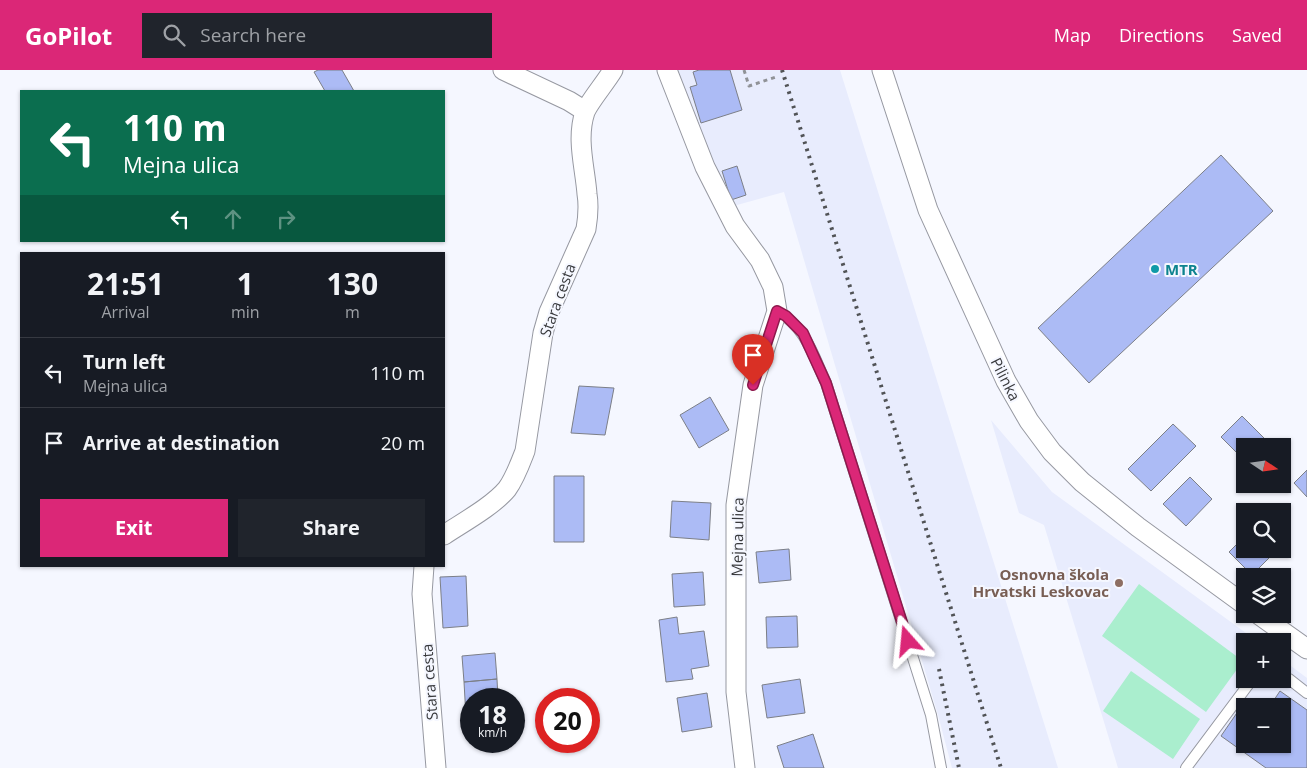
<!DOCTYPE html>
<meta charset="utf-8">
<style>
:root{--surface:#171b24;--page:#20242c;--text:#f1f3f6;--muted:#9ea1a6;--line:#363941;--accent:#db2777}
body{margin:0;font-family:"Open Sans",sans-serif;background:var(--page);color:var(--text);height:100vh;display:flex;flex-direction:column;font-size:19px;white-space:nowrap}
*{box-sizing:border-box;margin:0}
p{font-size:16px;color:var(--muted)}
.icon{flex:none;width:28px;height:28px;fill:none;stroke:currentColor;stroke-width:2;stroke-linecap:round;stroke-linejoin:round}
.map{position:relative;flex:1;overflow:hidden}
.sheet{position:absolute;left:20px;top:182px;width:425px;height:315px;display:flex;flex-direction:column;background:var(--surface);border-radius:0px;box-shadow:0 1px 4px #0004}
.sheet>*{flex:none}
.banner{position:absolute;left:20px;top:20px;width:425px;height:152px;border-radius:0px;box-shadow:0 1px 4px #0004;background:#0b6e4f;color:#fff;overflow:hidden}
.needle{width:32px;rotate:103deg}
.tools{position:absolute;left:1236px;top:368px;display:grid;gap:10px}
.tools a{display:grid;place-items:center;width:55px;height:55px;border-radius:0px;background:var(--surface);box-shadow:0 1px 4px #0004;font-size:25px}
.speed{position:absolute;left:460px;top:618px;display:flex;gap:10px;font-size:25px;font-weight:700;text-align:center}
.speed>*{display:grid;place-content:center;width:65px;height:65px;border-radius:50%;background:var(--surface);box-shadow:0 1px 4px #0004;line-height:1}
.speed small{font-size:12px;font-weight:400}
.speed .limit{border:8px solid #d22;background:#fff;color:#111}
.pin{position:absolute;display:grid;place-items:center;width:42px;height:42px;color:#fff;margin:-51px -21px;border-radius:50% 50% 50% 0;rotate:-45deg;box-shadow:0 0 5px #0007}
.pin .icon{rotate:45deg}
.me{position:absolute;width:55px;margin:-28px;rotate:342deg;stroke-linejoin:round;filter:drop-shadow(0 0 4px #0008)}
.turn{display:flex;align-items:center;gap:18px;height:105px;padding:0 20px;font-size:22px}
.turn .icon{width:65px;height:65px;stroke-width:2.5}
.turn b{display:block;font-size:35px;line-height:42px}
.lanes{display:flex;align-items:center;height:48px;padding:0 20px;background:#0003;justify-content:center;gap:25px;direction:ltr}
.lanes .off{opacity:.35}
.eta{display:flex;justify-content:space-evenly;align-items:center;height:85px;text-align:center}
.eta b{font-size:30px;font-weight:700;line-height:35px}
.cta{display:flex;gap:10px;margin-top:auto;padding:10px 20px}
.cta a{flex:1;height:58px;border-radius:0px;background:var(--accent);color:#fff;font-size:20px;font-weight:700;line-height:58px;text-align:center}
.cta a+a{background:var(--page);color:var(--text)}
ul{padding:0;list-style:none}
li{display:flex;align-items:center;gap:15px;height:70px;padding:0 20px;border-top:1px solid var(--line)}
li div{flex:1}
li b{display:block;font-size:19px}
li em{font-style:normal}
header{display:flex;align-items:center;gap:30px;box-sizing:border-box;height:70px;padding:0 25px;background:var(--accent);color:#fff}
header strong{font-size:24px}
nav{display:flex;gap:28px;margin-inline-start:auto;font-size:18px}
.search{width:350px;height:45px;background:var(--page);display:flex;align-items:center;gap:12px;box-sizing:border-box;padding:0 18px;border-radius:0px;color:var(--muted);font-size:19px}
.map>svg:first-child{display:block}
.built{fill:#e8ecfd;fill-rule:evenodd}
.green{fill:#aaeece}
.building{fill:#acbbf5;stroke:#7c7f87}
.lines{fill:none;stroke-linecap:round;stroke-linejoin:round}
.lane-casing{stroke:#9698a1;stroke-width:12}
.street-casing{stroke:#9698a1;stroke-width:21}
.path{stroke:#909297;stroke-width:3;stroke-dasharray:4 4;stroke-linecap:butt}
.lane{stroke:#fff;stroke-width:10}
.street{stroke:#fff;stroke-width:19}
.rail{stroke:#515356;stroke-width:4;stroke-dasharray:2.5 5;stroke-linecap:butt}
.route-casing{stroke:#8e194d;stroke-width:12}
.route{stroke:#db2777;stroke-width:9}
.culture-dot{fill:#0f9aa8;stroke:#f5f7ff;stroke-width:2}
.education-dot{fill:#8d6e63;stroke:#f5f7ff;stroke-width:2}
.labels{text-anchor:middle;dominant-baseline:central;stroke-width:4;stroke-linejoin:round;paint-order:stroke}
.culture-label{font-size:15px;font-weight:bold;fill:#0d838f;stroke:#f5f7ff;text-anchor:start}
.street-label{font-size:15px;fill:#38393c;stroke:#f5f7ff}
.education-label{font-size:15px;font-weight:bold;fill:#785e54;stroke:#f5f7ff;text-anchor:end}
</style>
<header>
<strong>GoPilot</strong>
<div class="search"><svg class="icon" aria-label="search" viewBox="0 0 24 24"><circle cx="10" cy="10" r="6"/><path d="M15 15l6 6"/></svg>Search here</div>
<nav><a>Map</a><a>Directions</a><a>Saved</a></nav>
</header>
<div class="map">
<svg width="1307" height="698" viewBox="0 0 1307 698">
<rect width="100%" height="100%" fill="#f5f7ff"/>
<path class="built" d="M672,0H840L1058,698H952L938,645L784,122L730,137Z
M991,350L1052,422L1257,571H1245V609H1282L1283,590L1307,608V698H1118L1044,455L1019,443ZM1245,636H1282V674H1245Z"/>
<path class="green" d="M1139,514L1243,591L1206,642L1102,566Z
M1131,601L1200,649L1173,689L1103,641Z"/>
<path class="building" d="M318,0H342L354,21H325L314,2Z
M699,0H730L742,40L701,53L690,17L697,15L693,2Z
M1221,85L1273,141L1089,313L1038,258Z
M737,96L746,125L731,130L722,101Z
M579,316L614,318L605,365L571,363Z
M710,327L729,360L699,378L680,345Z
M1242,346L1268,372L1263,376H1245V391L1221,367Z
M1173,354L1196,376L1151,421L1128,399Z
M1307,400V427L1294,413Z
M554,406H584V472H554Z
M1190,407L1212,429L1186,456L1163,434Z
M672,431L711,433L709,470L670,467Z
M1245,466V479H1278L1252,505L1229,482Z
M789,479L791,510L759,513L756,482Z
M703,502L705,535L674,537L672,504Z
M466,506L468,556L443,558L440,507Z
M797,546L798,577L767,578L766,547Z
M677,547L679,564L704,561L709,596L691,599L693,609L666,612L659,550Z
M495,583L497,609L464,612L462,586Z
M497,609L498,629H471V647H466L464,612Z
M800,609L805,643L767,648L762,615Z
M1280,621L1307,640V698H1266L1221,666L1241,637L1245,639V674H1282V636H1270Z
M707,623L712,657L682,662L677,628Z
M813,664L824,698H784L777,676Z"/>
<g class="lines">
<defs>
<path id="lane" d="M777,241C806,257 813,285 826,313L931,645L941,698
M1282,607L1289,609L1307,623
M1186,698L1251,611L1258,609"/>
<path id="street" d="M503,0L569,31L585,41
M667,0L705,97L735,156L760,190L773,217L777,241L753,315L736,435V622L745,698
M882,0L928,140L1006,311L1029,351L1052,382L1082,412L1138,457L1245,535
M444,465C462,453 493,436 507,419C515,408 520,394 525,381L543,263L549,242L586,159C588,147 589,136 587,124C585,97 576,69 585,42C589,32 606,12 613,0
M424,496L422,524L436,698
M1258,544L1307,579"/>
</defs>
<use href="#lane" class="lane-casing"/>
<use href="#street" class="street-casing"/>
<path class="path" d="M744,0L749,16L776,7"/>
<use href="#lane" class="lane"/>
<use href="#street" class="street"/>
<path class="rail" d="M782,0L1001,698
M939,599L959,698"/>
</g>
<g class="lines">
<defs>
<path id="route" d="M753,315L777,241L786,246L803,263L826,313L908,571"/>
</defs>
<use href="#route" class="route-casing"/>
<use href="#route" class="route"/>
</g>
<circle class="culture-dot" cx="1155" cy="199" r="5"/>
<circle class="education-dot" cx="1119" cy="513" r="5"/>
<g class="labels">
<g class="culture-label">
<text x="1165" y="199">MTR</text>
</g>
<g class="street-label">
<text transform="translate(557 230) rotate(-70)">Stara cesta</text>
<text transform="translate(1006 309) rotate(63)">Pilinka</text>
<text transform="translate(737 467) rotate(-89)">Mejna ulica</text>
<text transform="translate(429 612) rotate(-94)">Stara cesta</text>
</g>
<g class="education-label">
<text x="1109" y="504">Osnovna škola<tspan x="1109" dy="17">Hrvatski Leskovac</tspan></text>
</g>
</g>
</svg>
<div class="tools">
<a><svg class="needle" viewBox="-14 -14 28 28"><path d="M0-13l5 13h-10z" fill="#e53935"/><path d="M0 13l5-13h-10z" fill="#9ea1a6"/></svg></a>
<a><svg class="icon" aria-label="search" viewBox="0 0 24 24"><circle cx="10" cy="10" r="6"/><path d="M15 15l6 6"/></svg></a>
<a><svg class="icon" aria-label="layers" viewBox="0 0 24 24"><path d="M12 4l9 5-9 5-9-5zM3 14l9 5 9-5"/></svg></a>
<a>+</a>
<a>−</a>
</div>
<div class="speed"><div>18<small>km/h</small></div><div class="limit">20</div></div>
<div class="pin" style="left:753px;top:315px;background:#d93025"><svg class="icon" aria-label="arrive" viewBox="0 0 24 24"><path d="M6 21V4h12l-3 4 3 4H6"/></svg></div>
<svg class="me" style="left:908px;top:571px" viewBox="-20 -20 40 40"><path d="M0-17L14 15 0 8-14 15z" fill="#db2777" stroke="#fff" stroke-width="4"/></svg>
<div class="banner">
<div class="turn"><svg class="icon" aria-label="left" viewBox="0 0 24 24"><path d="M17 20v-9H6M10 6l-5 5 5 5"/></svg><div><b>110 m</b>Mejna ulica</div></div>
<div class="lanes"><svg class="icon" aria-label="left" viewBox="0 0 24 24"><path d="M17 20v-9H6M10 6l-5 5 5 5"/></svg><svg class="icon off" aria-label="ahead" viewBox="0 0 24 24"><path d="M12 20V5M6 11l6-6 6 6"/></svg><svg class="icon off" aria-label="right" viewBox="0 0 24 24"><path d="M7 20v-9h11M14 6l5 5-5 5"/></svg></div>
</div>
<section class="sheet">
<div class="eta">
<div><b>21:51</b><p>Arrival</p></div>
<div><b>1</b><p>min</p></div>
<div><b>130</b><p>m</p></div>
</div>
<ul>
<li><svg class="icon" aria-label="left" viewBox="0 0 24 24"><path d="M17 20v-9H6M10 6l-5 5 5 5"/></svg><div><b>Turn left</b><p>Mejna ulica</p></div><em>110 m</em></li>
<li><svg class="icon" aria-label="arrive" viewBox="0 0 24 24"><path d="M6 21V4h12l-3 4 3 4H6"/></svg><div><b>Arrive at destination</b></div><em>20 m</em></li>
</ul>
<div class="cta"><a>Exit</a><a>Share</a></div>
</section>
</div>
